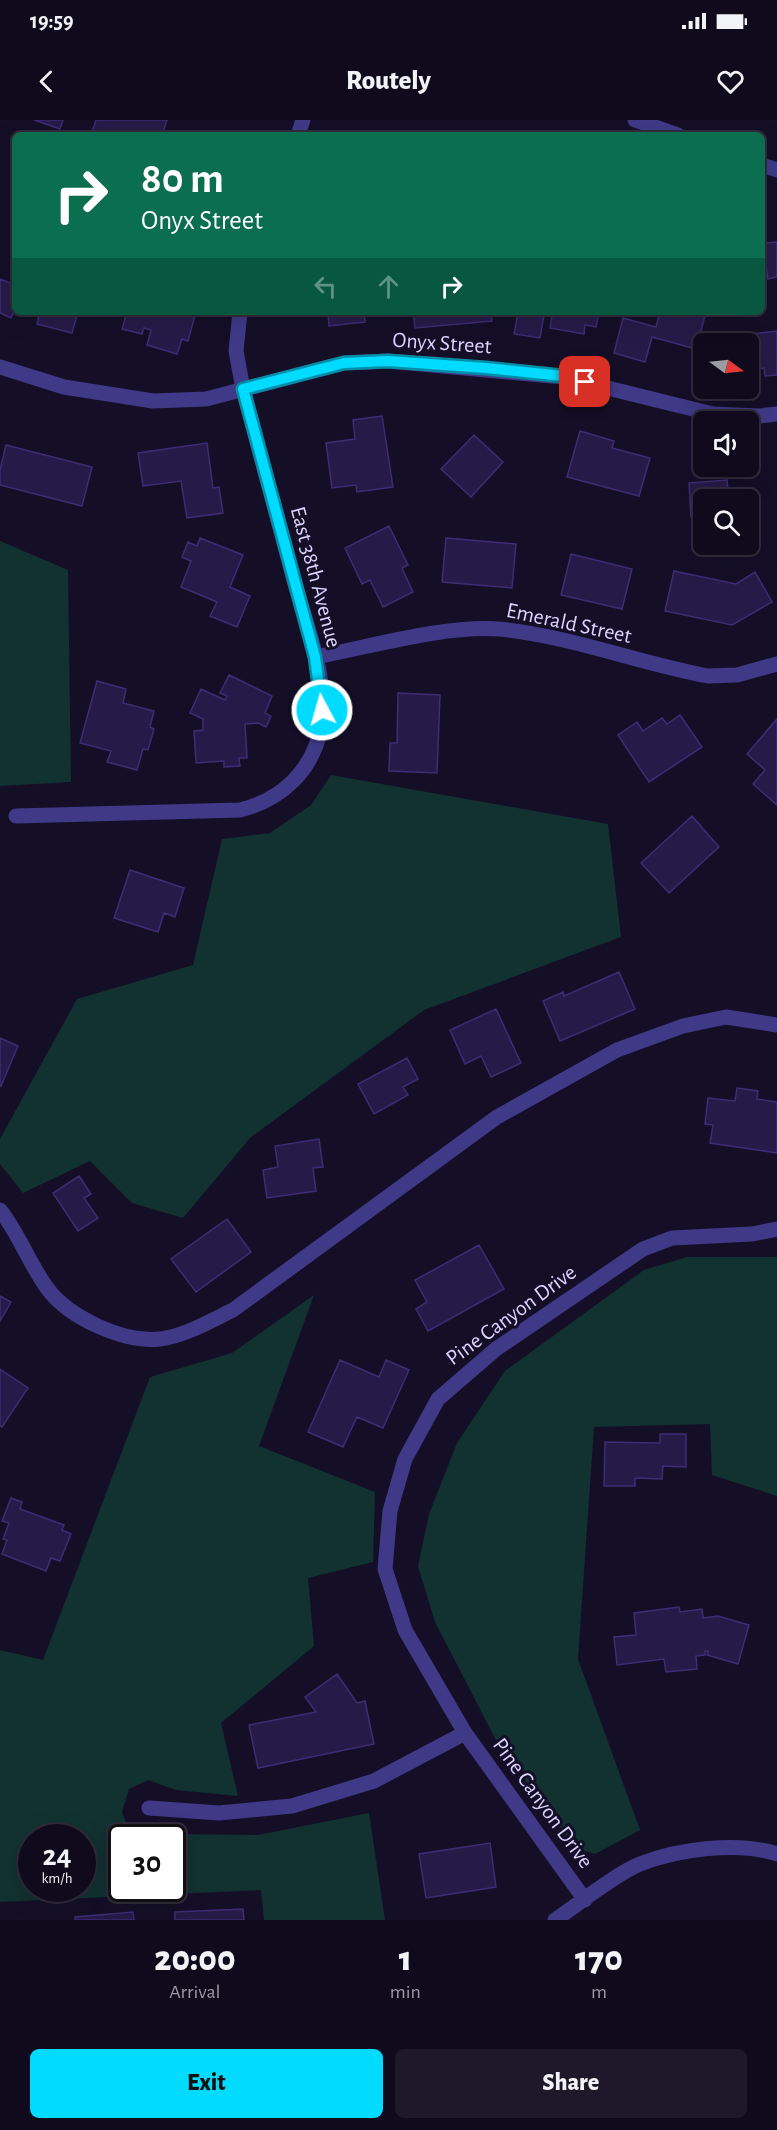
<!DOCTYPE html>
<style>
:root{--surface:#0f0b1d;--page:#1d192a;--text:#f1f3f6;--muted:#9b9ba4;--line:#2f2b3b;--accent:#01dbff}
body{margin:0;font-family:"Alegreya Sans",sans-serif;background:var(--page);color:var(--text);height:100vh;display:flex;flex-direction:column;font-size:22px;white-space:nowrap}
*{box-sizing:border-box;margin:0}
p{font-size:20px;color:var(--muted)}
.icon{flex:none;width:33px;height:33px;fill:none;stroke:currentColor;stroke-width:2;stroke-linecap:round;stroke-linejoin:round}
.map{position:relative;height:1800px;overflow:hidden}
.panel{display:flex;flex-direction:column;background:var(--surface);flex:1}
.panel>*{flex:none}
.hud{position:absolute;left:12px;top:12px;width:753px;height:183px;border-radius:9px;box-shadow:0 6px 24px #0002,0 0 0 2px var(--line);background:#0b6e4f;color:#fff;overflow:hidden}
.needle{width:39px;rotate:105deg}
.fabs{position:absolute;left:693px;top:213px;display:grid;gap:12px}
.fabs a{display:grid;place-items:center;width:66px;height:66px;border-radius:9px;background:var(--surface);box-shadow:0 6px 24px #0002,0 0 0 2px var(--line);font-size:30px}
.speed{position:absolute;left:18px;top:1704px;display:flex;gap:12px;font-size:30px;font-weight:700;text-align:center}
.speed>*{display:grid;place-content:center;width:78px;height:78px;border-radius:50%;background:var(--surface);box-shadow:0 6px 24px #0002,0 0 0 2px var(--line);line-height:1}
.speed small{font-size:15px;font-weight:400}
.speed .limit{border:3px solid #111;border-radius:9px;background:#fff;color:#111}
.pin{position:absolute;display:grid;place-items:center;width:51px;height:51px;color:#fff;margin:-26px;border-radius:12px;box-shadow:0 3px 9px #0006}
.me{position:absolute;width:66px;margin:-33px;rotate:354deg;stroke-linejoin:round;filter:drop-shadow(0 0 4px #0008)}
.turn{display:flex;align-items:center;gap:21px;height:126px;padding:0 30px;font-size:27px}
.turn .icon{width:78px;height:78px;stroke-width:2.5}
.turn b{display:block;font-size:42px;line-height:51px}
.lanes{display:flex;align-items:center;height:57px;padding:0 30px;background:#0003;justify-content:center;gap:30px;direction:ltr}
.lanes .off{opacity:.35}
.eta{display:flex;justify-content:space-evenly;align-items:center;height:102px;text-align:center}
.eta b{font-size:36px;font-weight:800;line-height:42px}
.primary-button{display:flex;gap:12px;margin-top:auto;padding:12px 30px}
.primary-button a{flex:1;height:69px;border-radius:9px;background:var(--accent);color:#111;font-size:24px;font-weight:800;line-height:69px;text-align:center}
.primary-button a+a{background:var(--page);color:var(--text)}
.status{display:flex;justify-content:space-between;align-items:center;height:42px;padding:0 30px;background:var(--surface);direction:ltr}
.status svg{height:16px;fill:currentColor}
header{display:flex;justify-content:space-between;align-items:center;height:78px;padding:0 30px;background:var(--surface);font-size:27px;font-weight:800}
.map>svg:first-child{display:block}
.green{fill:#123131;fill-rule:evenodd}
.building{fill:#261b48;stroke:#3e2c75;stroke-width:1.5}
.lines{fill:none;stroke-linecap:round;stroke-linejoin:round}
.minor{stroke:#403987;stroke-width:15}
.route-casing{stroke:#018ea6;stroke-width:15}
.route{stroke:#01dbff;stroke-width:10}
.labels{text-anchor:middle;dominant-baseline:central;stroke-width:6;stroke-linejoin:round;paint-order:stroke}
.street-label{font-size:22px;fill:#dcd5ff;stroke:#140f27}
</style>
<div class="status"><b>19:59</b><svg viewBox="0 0 49 12"><path d="M0 12V9h3v3zM5 12V6h3v6zM10 12V3h3v9zM15 12V0h3v12zM26 1h20v11H26zM47 4h2v5h-2z"/></svg></div>
<header><svg class="icon" aria-label="back" viewBox="0 0 24 24"><path d="M15 5l-7 7 7 7"/></svg>Routely<svg class="icon" aria-label="heart" viewBox="0 0 24 24"><path d="M12 20l-8-8c-3-5 5-10 8-4 3-6 11-1 8 4z"/></svg></header>
<div class="map">
<svg width="777" height="1800" viewBox="0 0 777 1800">
<rect width="100%" height="100%" fill="#140f27"/>
<path class="green" d="M0,421L68,450L71,662L0,666Z
M331,655L608,704L621,817L424,890L250,1018L183,1098L132,1083L90,1041L23,1073L0,1044V1019L77,879L193,845L222,719L270,713L311,685Z
M687,1137H777V1376L712,1355L710,1304L594,1307L578,1539L640,1710L595,1734L575,1728L498,1624L435,1502L418,1446L429,1394L457,1323L505,1251L644,1150Z
M314,1175L259,1326L375,1372L373,1442L308,1458L314,1526L221,1603L238,1676L176,1670L148,1660L129,1669L122,1692L128,1708L148,1717L122,1718V1768H172V1718L155,1717L181,1714L258,1715L369,1693L385,1800H264L261,1770L0,1782V1530L43,1540L150,1257L232,1233ZM32,1718H82V1768H32Z"/>
<path class="building" d="M34,0H63L60,9Z
M96,0H167L162,15H91Z
M777,122V157L768,159L763,123Z
M0,159L15,165V189L11,198L0,193Z
M40,192H78L72,213L37,204Z
M127,192H196L188,221L182,219L177,234L147,225L151,210L144,208L142,214L122,209Z
M328,192H364L365,202L329,206Z
M413,192H491L492,201L415,208Z
M518,192H599L596,207L585,205L584,214L550,208L552,196L544,195L540,218L514,214Z
M660,192H706L696,229L652,217L645,242L614,233L623,198L656,207Z
M777,211V255L765,256L764,248L748,250V224H721L720,218Z
M382,296L393,367L357,372L356,365L332,368L326,323L355,319L353,300Z
M580,311L614,321L612,328L650,338L639,376L567,357Z
M474,315L503,342L471,377L441,349Z
M207,323L213,368L219,367L223,393L187,398L181,361L143,366L138,333Z
M6,325L92,347L82,386L0,365V350Z
M727,360L729,380H704V396L691,397L689,363Z
M389,406L408,445L402,448L413,472L383,487L370,460L362,464L345,428Z
M200,418L243,435L230,467L250,476L237,507L210,496L217,482L181,467L191,441L182,437L188,422L197,426Z
M446,418L516,424L512,468L442,462Z
M571,434L632,449L622,489L561,475Z
M674,451L736,464L755,452L772,482L732,505L665,491Z
M229,555L272,576L265,593L271,596L266,607L258,603L245,604L247,638H239L240,646L224,647V641L196,643L194,611L203,610V599L190,593L201,569L225,580L227,576L220,573Z
M97,561L126,569L123,583L154,591L150,607L154,609L148,630L143,629L137,650L107,642L111,631L80,623Z
M398,573L440,575L437,653L389,651L390,623H397Z
M680,595L702,627L649,662L618,615L637,602L643,611L662,598L667,604Z
M777,599V685L753,664L765,650L747,634Z
M692,696L719,727L669,773L641,743Z
M130,750L184,768L175,797L164,793L158,812L114,798Z
M619,852L635,889L560,921L543,881L563,872L564,876Z
M496,889L521,943L491,957L481,936L465,944L450,910Z
M0,918L18,926L1,966H0Z
M407,938L418,959L403,967L408,975L374,994L358,964Z
M737,968L758,971L757,979L777,982V1033L710,1023L713,1005L705,1004L708,978L735,981Z
M319,1019L323,1047L313,1048L316,1071L267,1078L263,1050L278,1047L275,1026Z
M79,1056L91,1074L84,1078L98,1098L78,1111L53,1073Z
M227,1099L251,1132L196,1172L171,1139Z
M479,1125L504,1169L428,1211L416,1189L427,1182L415,1160Z
M0,1176L11,1182L0,1201Z
M340,1240L379,1257L386,1240L409,1250L383,1308L357,1297L343,1327L308,1312Z
M0,1249L28,1268L2,1307L0,1306Z
M660,1314H686V1347L663,1346L662,1359L635,1358V1366H604L605,1322L660,1323Z
M11,1378L22,1382L20,1389L64,1405L62,1410L71,1414L60,1441L51,1438L46,1451L2,1434L7,1420L3,1419L9,1403L2,1401Z
M679,1487L680,1492L702,1489L703,1498L718,1496L749,1505L738,1544L707,1535L708,1531H705V1535L696,1536L697,1549L666,1552L664,1539L617,1545L614,1517L636,1515L634,1493Z
M337,1554L357,1583L365,1581L374,1624L258,1648L249,1605L316,1592L305,1577Z
M490,1723L496,1767L426,1778L419,1734Z
M243,1789L244,1800H175V1792Z
M133,1792L134,1800H75V1797Z"/>
<g class="lines">
<path class="minor" d="M635,0L678,15
M298,15L303,0
M762,45L777,50
M0,247L64,267L153,281L206,279L344,243L388,241L563,257L713,294L759,296L777,294
M315,537C370,527 444,505 499,509C570,516 638,543 708,556L737,555L777,544
M16,696L240,690C281,680 313,651 321,607C329,561 307,508 295,464C278,399 260,334 243,269L236,231L240,192
M0,1090C19,1114 29,1143 47,1168C69,1198 124,1223 160,1219C185,1216 210,1201 233,1190L497,997L617,930L683,906L726,897L777,905
M149,1688L219,1693L292,1686L374,1661L465,1613
M585,1780L465,1613L405,1510L385,1449L390,1391L405,1339L438,1279L496,1229L643,1129L672,1118L752,1114L777,1109
M555,1800C577,1785 617,1753 640,1744C678,1729 738,1721 777,1734"/>
</g>
<g class="lines">
<defs>
<path id="route" d="M322,590L315,537L243,269L344,243L388,241L486,248L563,256L585,262"/>
</defs>
<use href="#route" class="route-casing"/>
<use href="#route" class="route"/>
</g>
<g class="labels">
<g class="street-label">
<text transform="translate(442 223) rotate(4)">Onyx Street</text>
<text transform="translate(316 457) rotate(75)">East 38th Avenue</text>
<text transform="translate(569 503) rotate(12)">Emerald Street</text>
<text transform="translate(511 1195) rotate(-36)">Pine Canyon Drive</text>
<text transform="translate(543 1683) rotate(54)">Pine Canyon Drive</text>
</g>
</g>
</svg>
<div class="fabs">
<a><svg class="needle" viewBox="-14 -14 28 28"><path d="M0-13l5 13h-10z" fill="#e53935"/><path d="M0 13l5-13h-10z" fill="#9b9ba4"/></svg></a>
<a><svg class="icon" aria-label="sound" viewBox="0 0 24 24"><path d="M4 9h4l5-4v14l-5-4H4zM17 9q2 3 0 6"/></svg></a>
<a><svg class="icon" aria-label="search" viewBox="0 0 24 24"><circle cx="10" cy="10" r="6"/><path d="M15 15l6 6"/></svg></a>
</div>
<div class="speed"><div>24<small>km/h</small></div><div class="limit">30</div></div>
<div class="pin" style="left:585px;top:262px;background:#d93025"><svg class="icon" aria-label="arrive" viewBox="0 0 24 24"><path d="M6 21V4h12l-3 4 3 4H6"/></svg></div>
<svg class="me" style="left:322px;top:590px" viewBox="-20 -20 40 40"><circle r="17" fill="#01dbff" stroke="#fff" stroke-width="3"/><path d="M0-11L8 9 0 5-8 9z" fill="#fff"/></svg>
<div class="hud">
<div class="turn"><svg class="icon" aria-label="right" viewBox="0 0 24 24"><path d="M7 20v-9h11M14 6l5 5-5 5"/></svg><div><b>80 m</b>Onyx Street</div></div>
<div class="lanes"><svg class="icon off" aria-label="left" viewBox="0 0 24 24"><path d="M17 20v-9H6M10 6l-5 5 5 5"/></svg><svg class="icon off" aria-label="ahead" viewBox="0 0 24 24"><path d="M12 20V5M6 11l6-6 6 6"/></svg><svg class="icon" aria-label="right" viewBox="0 0 24 24"><path d="M7 20v-9h11M14 6l5 5-5 5"/></svg></div>
</div>
</div>
<section class="panel">
<div class="eta">
<div><b>20:00</b><p>Arrival</p></div>
<div><b>1</b><p>min</p></div>
<div><b>170</b><p>m</p></div>
</div>
<div class="primary-button"><a>Exit</a><a>Share</a></div>
</section>
